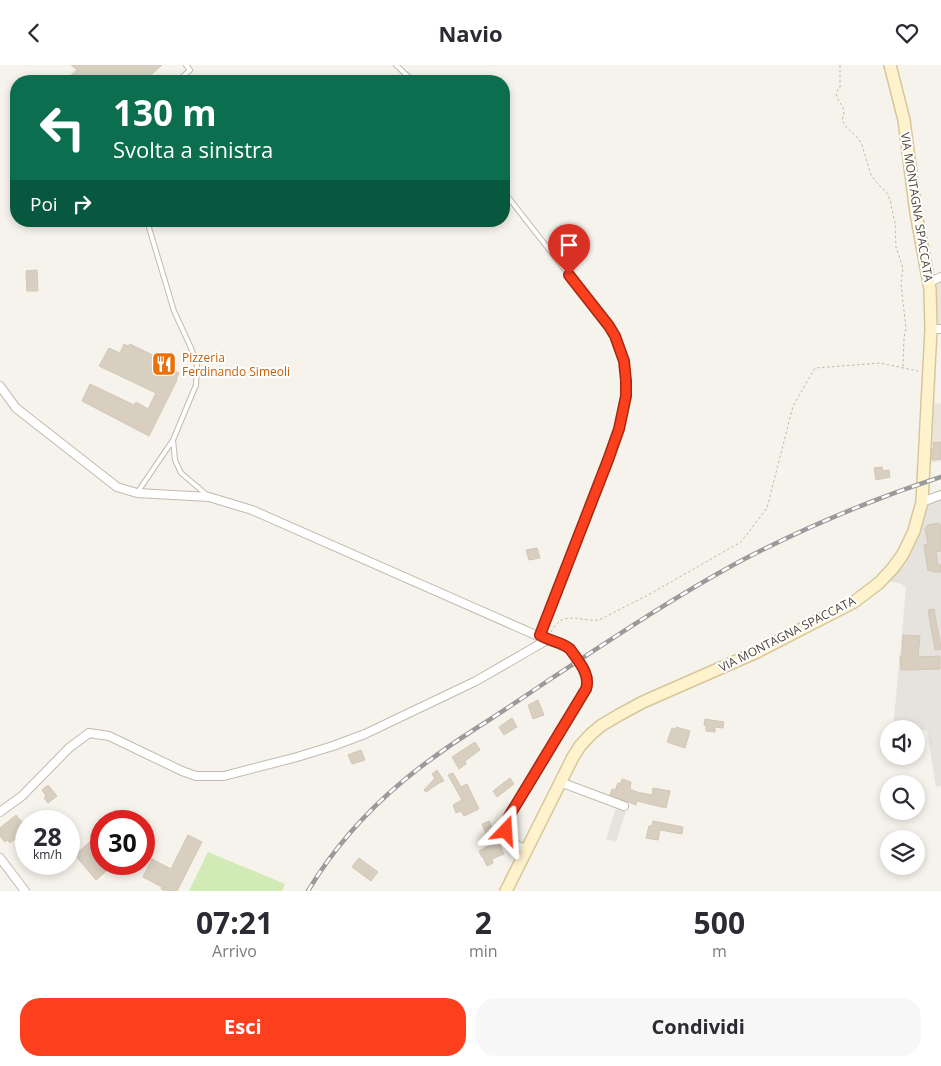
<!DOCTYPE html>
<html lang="it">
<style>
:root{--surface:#fff;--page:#f7f7f7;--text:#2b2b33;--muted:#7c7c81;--accent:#fc3f1d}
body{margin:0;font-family:"Open Sans",sans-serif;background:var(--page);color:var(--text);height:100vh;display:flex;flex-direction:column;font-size:19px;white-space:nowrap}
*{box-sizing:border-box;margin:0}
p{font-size:16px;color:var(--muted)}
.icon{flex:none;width:28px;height:28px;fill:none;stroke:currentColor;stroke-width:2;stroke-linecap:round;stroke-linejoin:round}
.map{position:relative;height:826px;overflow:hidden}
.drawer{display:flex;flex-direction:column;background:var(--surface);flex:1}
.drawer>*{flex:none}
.top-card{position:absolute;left:10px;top:10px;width:500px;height:152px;border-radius:20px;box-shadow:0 2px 8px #0003;background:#0b6e4f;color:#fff;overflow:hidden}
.tools{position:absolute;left:880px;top:655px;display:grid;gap:10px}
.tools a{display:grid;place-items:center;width:45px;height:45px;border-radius:50%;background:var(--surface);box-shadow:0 2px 8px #0003;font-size:25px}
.speed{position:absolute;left:15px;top:745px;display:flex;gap:10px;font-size:25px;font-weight:700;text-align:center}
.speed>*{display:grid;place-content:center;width:65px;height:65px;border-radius:50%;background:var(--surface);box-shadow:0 2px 8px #0003;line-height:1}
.speed small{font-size:12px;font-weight:400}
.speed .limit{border:8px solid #d22;background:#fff;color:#111}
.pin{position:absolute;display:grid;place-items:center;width:42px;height:42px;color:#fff;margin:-51px -21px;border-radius:50% 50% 50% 0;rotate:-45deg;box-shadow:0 0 5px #0007}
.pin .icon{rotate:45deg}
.me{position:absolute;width:55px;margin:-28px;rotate:20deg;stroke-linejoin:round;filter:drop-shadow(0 0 4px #0008)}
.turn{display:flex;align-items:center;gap:18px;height:105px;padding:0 20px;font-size:22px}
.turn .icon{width:65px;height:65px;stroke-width:2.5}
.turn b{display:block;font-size:35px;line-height:42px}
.then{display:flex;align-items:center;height:48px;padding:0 20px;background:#0003;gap:10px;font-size:19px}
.eta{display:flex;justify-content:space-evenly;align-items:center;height:85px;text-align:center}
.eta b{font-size:30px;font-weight:700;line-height:35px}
.button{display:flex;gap:10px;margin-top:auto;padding:10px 20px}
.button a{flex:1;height:58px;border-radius:20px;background:var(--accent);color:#fff;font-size:20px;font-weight:700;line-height:58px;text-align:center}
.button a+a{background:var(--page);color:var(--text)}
header{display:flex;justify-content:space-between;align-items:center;height:65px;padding:0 20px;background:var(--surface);font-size:22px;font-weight:700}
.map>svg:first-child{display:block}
.residential{fill:#eae5da}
.industrial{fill:#e6e2dd}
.green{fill:#d2eab5}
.parking{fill:#e5e3e0}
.building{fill:#d8cfc1;stroke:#d3c7b4}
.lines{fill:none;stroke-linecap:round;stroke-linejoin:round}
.service-casing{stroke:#c2bbae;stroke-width:6}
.minor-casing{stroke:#c2bbae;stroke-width:10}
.secondary-casing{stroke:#d6c79b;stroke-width:14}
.path{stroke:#c4b79f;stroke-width:1;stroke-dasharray:2.5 2.5;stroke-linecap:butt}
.service{stroke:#fff;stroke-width:4}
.minor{stroke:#fff;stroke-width:8}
.secondary{stroke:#fff3cd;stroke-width:11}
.rail-casing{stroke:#9a9a9a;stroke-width:4.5}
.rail{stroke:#fff;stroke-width:2.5;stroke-dasharray:8;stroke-linecap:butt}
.minor-bridge-casing{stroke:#c2bbae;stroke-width:10;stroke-linecap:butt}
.minor-bridge{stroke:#fff;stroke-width:8}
.route-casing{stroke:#a42913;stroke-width:12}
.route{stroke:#fc3f1d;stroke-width:9}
.labels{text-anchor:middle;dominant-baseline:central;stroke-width:4;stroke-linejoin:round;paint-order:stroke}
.street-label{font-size:12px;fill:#4b4439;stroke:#fff}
.food-label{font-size:12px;fill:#c56008;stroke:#fff;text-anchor:start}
</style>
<header><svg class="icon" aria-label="back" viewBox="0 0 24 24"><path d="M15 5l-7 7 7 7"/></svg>Navio<svg class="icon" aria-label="heart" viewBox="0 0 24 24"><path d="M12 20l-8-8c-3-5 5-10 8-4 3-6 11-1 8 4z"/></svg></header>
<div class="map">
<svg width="941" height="826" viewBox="0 0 941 826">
<rect width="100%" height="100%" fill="#f6f3ec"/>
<path class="residential" d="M941,214V266H932L931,218Z
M930,337L941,339V396L927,398Z"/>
<path class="industrial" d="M941,434V721L936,722L927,665H916V664H893L906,523L902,519L888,516L926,439Z"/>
<path class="green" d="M208,787L285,819L282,826H189Z"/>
<path class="parking" d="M617,740L627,743L616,777L606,774Z"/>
<path class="building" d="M71,0H162L144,16H64L77,5Z
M37,205L38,226H27L26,206Z
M124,279L128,281L130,279L169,298L167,302L179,308L176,315H177L149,371L82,336L90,319L134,340L136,337L148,344L156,328L99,301L109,283L120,288Z
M941,377V394L932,395V384L934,383L933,378Z
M882,402L883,406L889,405L890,412L876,415L874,403Z
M939,458V460H941V486L936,487L938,500H941V507H932V505L928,506L924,480L928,479L925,463L928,460Z
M537,483L540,493L529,495L526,485Z
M934,544L941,582V584L935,585L928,545Z
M903,570L920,571L918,592L940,591V604L901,605L900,592H902Z
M538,635L544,650L533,654L528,640Z
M512,653L517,662L504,670L499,662Z
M705,654L724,657L723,663L715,662V667L706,666V661L704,660Z
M676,662L690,666L685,683L667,677L672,663L676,664Z
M475,677L480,685L465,696L466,699L459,704L452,692Z
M361,685L365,695L352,699L348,690Z
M437,705L444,716L439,718L426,727L424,725L435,713L432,709Z
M453,708L461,722L467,719L479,744L464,751L461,746L456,748L453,740L462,735L448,710Z
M510,713L514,719L497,732L493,726Z
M622,714L631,717L630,724L637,727L652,730L653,723L670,726L666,743L637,736L636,740L610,730L612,724L615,725L618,718H621Z
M48,720L57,731L48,738L44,733L46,731L42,725Z
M16,750L26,762V765L10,778L7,775L5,777L0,771V763Z
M489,756L504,789L492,794L493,798L487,801L483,792H482L479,786L491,780L482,759Z
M653,756L683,762L682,769L660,765L658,775L646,773L649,761H652Z
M101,767V799H114L96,815L75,790Z
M188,770L202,777L177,826H165L161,824L162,822L143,812L152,794L171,804Z
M359,793L378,807L371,816L352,802Z"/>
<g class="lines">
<defs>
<path id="service" d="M396,0L413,16
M178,16L190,5L186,0
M504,127L609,261L619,280L624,296L626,316V331L619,364L608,395L540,570
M147,156L174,246L191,283L197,300L196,320L173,375L175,395L181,408L207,430
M137,428L173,375"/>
<path id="minor" d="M929,217L941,212
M931,264H941
M0,321L16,343L117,422L137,428L209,432L252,445L547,575L567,582L570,584
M922,437L941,430
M560,717L624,741
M0,747L22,731L69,683L89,668L109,671L182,706L196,711H224L297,692L333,681L365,669L476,616L547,575
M526,785C508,776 504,775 508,753L587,624L588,614L583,603
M0,793L25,826"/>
<path id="secondary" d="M506,826L573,692L580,681L591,669L602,660L619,650L643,637L757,587L854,537L879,518L893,503L903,489L914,466L922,437L931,264L930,224L916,148L904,55L890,0"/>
</defs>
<use href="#service" class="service-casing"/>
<use href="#minor" class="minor-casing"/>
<use href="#secondary" class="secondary-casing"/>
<path class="path" d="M840,0V22L836,28C838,40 848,41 842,55L846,62L859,74L862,80L871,110L878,119L887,128L890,135L895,158L896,182L903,203L901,219L906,263L904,273L903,302
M551,567C563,544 579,557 599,555L648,530L741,477L767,443L793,341L815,303L880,298L918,306"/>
<use href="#service" class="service"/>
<use href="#minor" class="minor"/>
<use href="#secondary" class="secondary"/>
<defs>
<path id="rail" d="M308,826C333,784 366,747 403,716C426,697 450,680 475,664C500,648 524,632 549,615C610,575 671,534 735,499C801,464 870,435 941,412"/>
</defs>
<use href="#rail" class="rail-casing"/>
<use href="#rail" class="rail"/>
<defs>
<path id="minor-bridge" d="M570,584L583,603"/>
</defs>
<use href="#minor-bridge" class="minor-bridge-casing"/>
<use href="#minor-bridge" class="minor-bridge"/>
</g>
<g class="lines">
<defs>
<path id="route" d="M506,766L508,753L586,624C591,609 578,596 570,584C562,577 549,576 540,570L608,395L619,364L626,331V316L624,296L615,271L609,261L569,210"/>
</defs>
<use href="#route" class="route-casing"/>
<use href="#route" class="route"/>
</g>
<defs>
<symbol id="restaurant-square" viewBox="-11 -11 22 22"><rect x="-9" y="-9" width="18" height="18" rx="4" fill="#e8710a" stroke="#fff"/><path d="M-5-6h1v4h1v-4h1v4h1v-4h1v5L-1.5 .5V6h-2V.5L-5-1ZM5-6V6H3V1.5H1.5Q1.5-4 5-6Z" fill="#fff"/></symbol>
</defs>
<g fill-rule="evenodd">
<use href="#restaurant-square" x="150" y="285" width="28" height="28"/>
</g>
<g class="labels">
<g class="street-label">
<text transform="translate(917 142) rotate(81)">VIA MONTAGNA SPACCATA</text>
<text transform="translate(787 569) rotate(-27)">VIA MONTAGNA SPACCATA</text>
</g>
<g class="food-label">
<text x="182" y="292">Pizzeria<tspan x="182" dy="14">Ferdinando Simeoli</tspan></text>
</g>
</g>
</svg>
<div class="tools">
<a><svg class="icon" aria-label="sound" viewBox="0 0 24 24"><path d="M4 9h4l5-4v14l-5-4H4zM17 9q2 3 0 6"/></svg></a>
<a><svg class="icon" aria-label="search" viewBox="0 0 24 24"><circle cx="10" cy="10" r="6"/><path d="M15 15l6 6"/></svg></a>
<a><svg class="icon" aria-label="layers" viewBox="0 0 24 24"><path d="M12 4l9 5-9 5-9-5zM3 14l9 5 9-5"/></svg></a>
</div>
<div class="speed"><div>28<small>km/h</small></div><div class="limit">30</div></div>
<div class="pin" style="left:569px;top:210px;background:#d93025"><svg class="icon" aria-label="arrive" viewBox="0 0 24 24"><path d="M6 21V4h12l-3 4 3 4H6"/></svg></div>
<svg class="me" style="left:506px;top:766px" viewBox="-20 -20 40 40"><path d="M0-17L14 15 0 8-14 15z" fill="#fc3f1d" stroke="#fff" stroke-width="4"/></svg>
<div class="top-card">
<div class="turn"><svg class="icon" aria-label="left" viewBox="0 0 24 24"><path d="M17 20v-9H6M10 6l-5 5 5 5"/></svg><div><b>130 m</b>Svolta a sinistra</div></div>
<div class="then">Poi<svg class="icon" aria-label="right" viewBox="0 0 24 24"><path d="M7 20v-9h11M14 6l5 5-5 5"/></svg></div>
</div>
</div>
<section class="drawer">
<div class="eta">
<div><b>07:21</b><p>Arrivo</p></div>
<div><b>2</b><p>min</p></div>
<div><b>500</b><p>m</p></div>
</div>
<div class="button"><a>Esci</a><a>Condividi</a></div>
</section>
